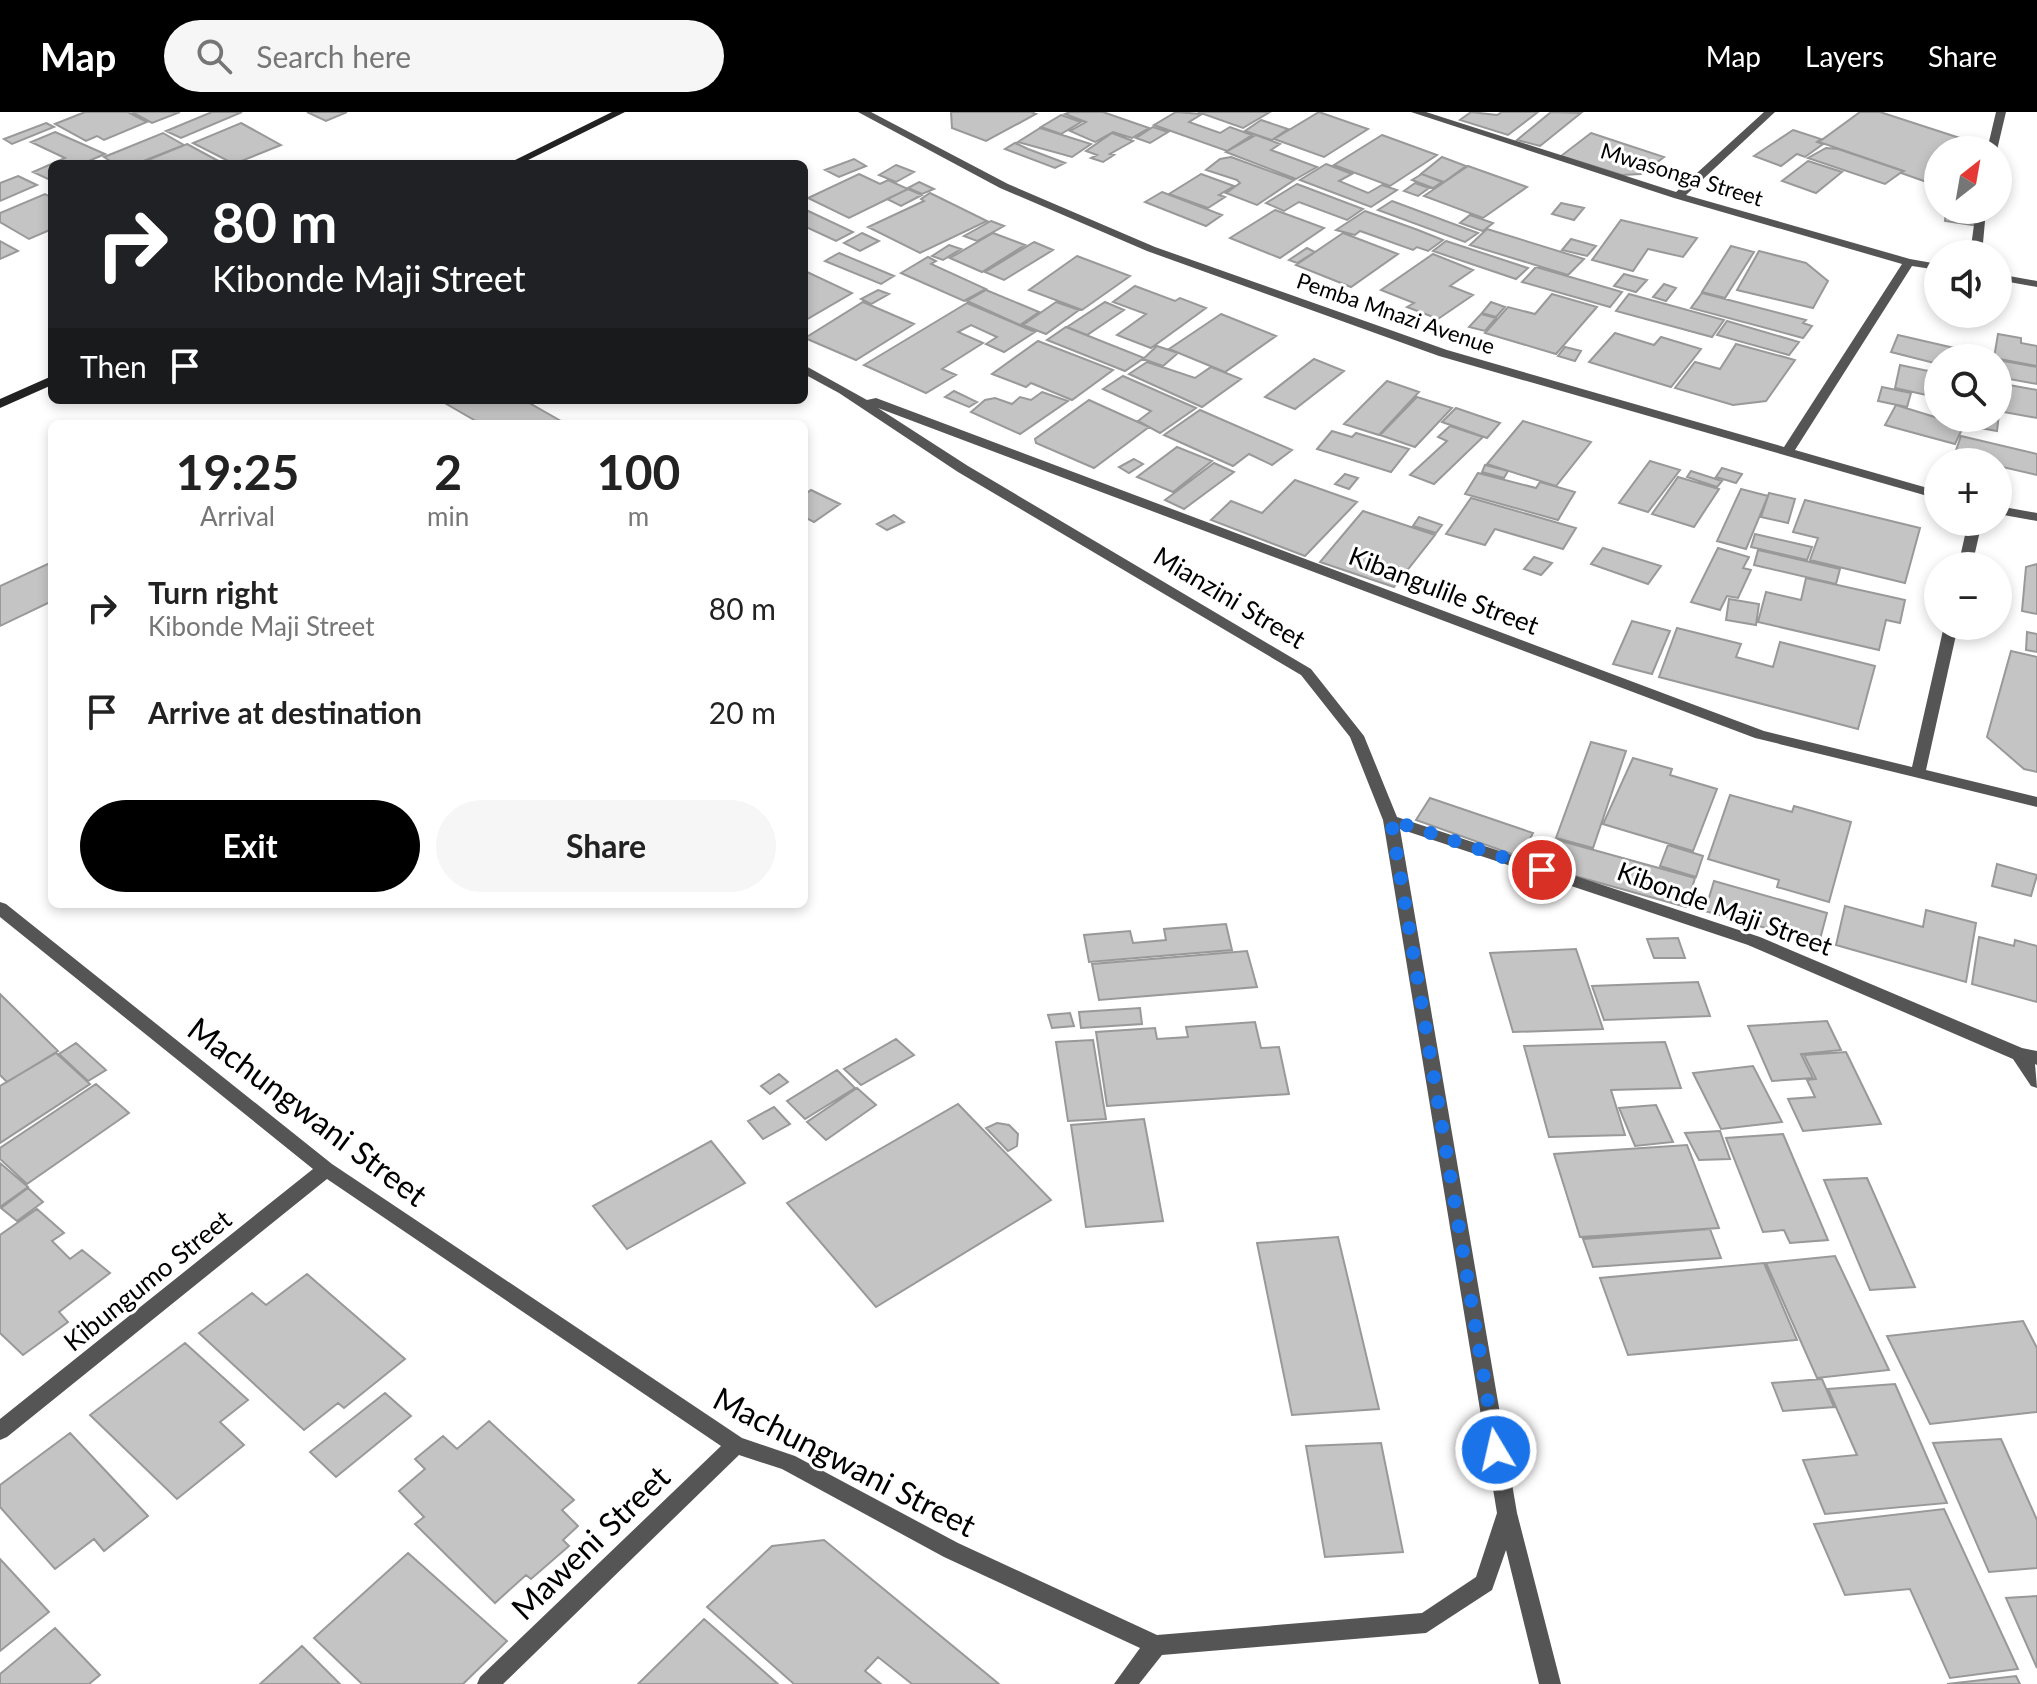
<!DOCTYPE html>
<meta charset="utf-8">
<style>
:root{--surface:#fff;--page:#f6f6f6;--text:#222;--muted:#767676;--accent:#000}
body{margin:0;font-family:Lato,sans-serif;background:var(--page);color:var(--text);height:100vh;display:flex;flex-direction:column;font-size:30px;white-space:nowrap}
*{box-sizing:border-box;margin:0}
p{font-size:26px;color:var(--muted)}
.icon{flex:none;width:44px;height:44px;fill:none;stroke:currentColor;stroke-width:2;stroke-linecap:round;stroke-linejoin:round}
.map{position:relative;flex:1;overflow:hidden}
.side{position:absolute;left:48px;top:308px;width:760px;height:488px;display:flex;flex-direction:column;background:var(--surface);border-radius:12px;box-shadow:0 4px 12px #0003}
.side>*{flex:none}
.top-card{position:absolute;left:48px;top:48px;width:760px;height:244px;border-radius:12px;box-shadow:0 4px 12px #0003;background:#202124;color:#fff;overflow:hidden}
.needle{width:52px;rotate:31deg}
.tools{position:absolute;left:1924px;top:24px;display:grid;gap:16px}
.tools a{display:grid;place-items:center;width:88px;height:88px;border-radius:50%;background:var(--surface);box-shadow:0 4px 12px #0003;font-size:40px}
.pin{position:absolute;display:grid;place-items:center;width:68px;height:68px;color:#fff;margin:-34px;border:4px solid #fff;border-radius:50%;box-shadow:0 2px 8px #0007}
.me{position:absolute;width:88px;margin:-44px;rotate:351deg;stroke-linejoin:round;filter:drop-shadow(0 0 6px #0008)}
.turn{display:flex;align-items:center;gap:28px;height:168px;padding:0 32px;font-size:36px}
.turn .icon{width:104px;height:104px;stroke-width:2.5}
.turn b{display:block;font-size:56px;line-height:68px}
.then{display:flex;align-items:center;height:76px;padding:0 32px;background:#0003;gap:16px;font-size:30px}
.eta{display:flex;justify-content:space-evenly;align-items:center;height:136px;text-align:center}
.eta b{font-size:48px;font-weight:700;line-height:56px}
.primary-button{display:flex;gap:16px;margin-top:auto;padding:16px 32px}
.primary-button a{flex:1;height:92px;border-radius:48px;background:var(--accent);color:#fff;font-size:32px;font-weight:700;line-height:92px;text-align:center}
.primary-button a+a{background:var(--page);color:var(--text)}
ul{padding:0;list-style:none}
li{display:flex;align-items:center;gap:24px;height:104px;padding:0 32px}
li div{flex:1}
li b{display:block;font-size:30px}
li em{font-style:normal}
header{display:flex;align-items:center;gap:48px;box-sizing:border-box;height:112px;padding:0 40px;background:var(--accent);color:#fff}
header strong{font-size:38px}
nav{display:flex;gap:44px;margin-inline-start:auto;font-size:28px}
.search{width:560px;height:72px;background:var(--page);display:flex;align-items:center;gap:20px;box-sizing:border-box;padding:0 28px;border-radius:44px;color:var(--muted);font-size:30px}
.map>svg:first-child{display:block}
.building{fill:#c4c4c4;stroke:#999;stroke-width:2}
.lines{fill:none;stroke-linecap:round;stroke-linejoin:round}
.street{fill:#555;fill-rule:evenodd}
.secondary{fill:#222;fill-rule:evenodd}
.route{stroke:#1a73e8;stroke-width:14;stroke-dasharray:0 25.2}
.labels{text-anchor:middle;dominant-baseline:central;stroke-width:6;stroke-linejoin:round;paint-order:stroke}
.far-street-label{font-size:22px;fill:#000;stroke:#fff}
.street-label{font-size:26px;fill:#000;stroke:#fff}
.near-street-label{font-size:32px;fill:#000;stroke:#fff}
</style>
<header>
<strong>Map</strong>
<div class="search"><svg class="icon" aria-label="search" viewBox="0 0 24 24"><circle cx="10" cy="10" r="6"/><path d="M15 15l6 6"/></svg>Search here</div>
<nav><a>Map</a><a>Layers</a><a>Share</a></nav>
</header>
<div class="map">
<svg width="2037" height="1572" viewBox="0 0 2037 1572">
<rect width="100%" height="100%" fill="#fff"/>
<path class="building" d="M85,0H128L147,10L104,28L97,24L86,29L55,12Z
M132,0H180L152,11Z
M212,0H242L181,26L166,19Z
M307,0H347L326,9Z
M951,0H1031L1036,2L986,29L952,16Z
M1070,0H1103L1149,16L1132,26L1113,20L1095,30L1070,19L1086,10L1065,2Z
M1176,0L1202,2L1189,10L1220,21L1230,15L1252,23L1227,39L1154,13Z
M1198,0H1270L1243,16Z
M1319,0L1368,17L1324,45L1274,27Z
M1471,0L1497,3L1502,0H1538L1508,23L1460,8Z
M1551,0L1581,1L1540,34L1517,28Z
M1860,0H1880L1972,30L1962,38H1938V57L1924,69L1901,61L1904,59L1819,30Z
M1061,3L1081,10L1061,22L1041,15Z
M1261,8L1288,17L1272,28L1245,19Z
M46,11L54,15L12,32L4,27Z
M241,11L281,33L234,52L193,31Z
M1153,15L1168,20L1150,31L1136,26Z
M1040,16L1091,32L1072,45L1018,30Z
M1793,18L1821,27L1817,30L1823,32L1805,45L1797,42L1781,54L1754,44Z
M55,20L105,42L82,52H52V65L48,67L33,60L65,46L31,30Z
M163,21L184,33L136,52H115L104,45Z
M1112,21L1133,29L1110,42L1114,43L1103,50L1091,46L1097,43L1086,39Z
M1591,21L1664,45L1641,62L1622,63L1561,44Z
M1256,23L1280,32L1271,38L1317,55L1296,67L1226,40Z
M1382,23L1437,43L1390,74L1334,53Z
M1015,31L1028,37L1065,51L1055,56L1005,37Z
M187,32L224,52H138Z
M1826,36L1838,37L1903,59L1885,72L1808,46Z
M1231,45L1294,68L1257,93L1226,81L1240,71L1237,68L1206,58L1220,47Z
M1442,45L1466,54L1444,70L1421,62Z
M854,47L866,54L839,65L825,58Z
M1808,49L1842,60L1816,81L1782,69Z
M1326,52L1352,62L1339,69L1368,81L1382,73L1397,78L1371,95L1300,68Z
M896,53L914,60L896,70L879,63Z
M1468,54L1527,75L1483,106L1424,84Z
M859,62L880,72L888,68L908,77L849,106L808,86Z
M1201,62L1234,74L1219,83L1225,85L1208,96L1169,82Z
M1422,62L1442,70L1433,76L1412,68Z
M18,64L37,73L0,89V71Z
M919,70L934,77L922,82L908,76Z
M1415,71L1429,76L1418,84L1404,79Z
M1297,72L1363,97L1347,108L1299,90L1284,99L1266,91Z
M908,77L922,83L901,94L887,87Z
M1162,80L1222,103L1206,114L1145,90Z
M930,81L987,109L920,141L868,115L924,89L921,87Z
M45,82L52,86V117L29,127L0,110V101Z
M1392,89L1478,121L1465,130L1378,98Z
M1561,91L1584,96L1574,108L1552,102Z
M804,97L853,120L836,129L804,114Z
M1275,98L1324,116L1280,146L1230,126Z
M1946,98H1973V113L1945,109Z
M1365,99L1418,118L1443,128L1428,139L1417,135L1413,138L1360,119L1355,123L1336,118Z
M1470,103L1493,111L1483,119L1460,111Z
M1621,108L1697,126L1683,145L1648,137L1633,159L1592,148Z
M991,109L1004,114L977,129L964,124Z
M1487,117L1584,147L1568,163L1470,133Z
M862,121L879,129L860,139L844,131Z
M993,121L1025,133L982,160L950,146Z
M1343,121L1398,142L1351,175L1296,153Z
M1571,127L1596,134L1587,144L1562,138Z
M0,129L18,139L0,147Z
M1446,129L1528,156L1516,167L1433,139Z
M1034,130L1053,138L1004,168L985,160Z
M949,133L961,137L943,148L932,144Z
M1731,134L1754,140L1725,186L1702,180Z
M1307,136L1315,140L1297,151L1289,148Z
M1759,139L1806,151L1828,169L1813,196L1737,178Z
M839,141L894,164L881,172L825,149Z
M1433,142L1473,158L1450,174L1473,183L1438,207L1407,195L1414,191L1381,178Z
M1077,144L1130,164L1082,198L1029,178Z
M928,145L936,149L931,152L986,177L964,189L901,161Z
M1536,155L1622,180L1610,195L1522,170Z
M804,159H805L852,181L804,209Z
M1624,162L1647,168L1636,180L1614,174Z
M1664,172L1676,176L1666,189L1653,185Z
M1135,174L1175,189L1180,186L1206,196L1151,236L1117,223L1146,202L1113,190Z
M878,178L889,182L871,192L861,187Z
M986,178L1039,200L1020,213L967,189Z
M1702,181L1806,208L1803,211L1812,214L1803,226L1691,196Z
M1552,182L1597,195L1556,242L1485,221L1508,195L1535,202Z
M1629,182L1724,208L1712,225L1616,199Z
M863,190L914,212L856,248L805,226Z
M1056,190L1079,198L1046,222L1023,213Z
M1105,190L1124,198L1087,223L1067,215Z
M1491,190L1505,195L1496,205L1482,201Z
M967,191L1035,220L1004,240L986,232L997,225L971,213L958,220L983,231L942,257L956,263L926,281L864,253Z
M1221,202L1276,224L1225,260L1169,237Z
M1481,202L1496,206L1485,219L1469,215Z
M1727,209L1799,230L1789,243L1717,223Z
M1066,215L1144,246L1125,259L1047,228Z
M1615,221L1654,233L1661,225L1701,237L1671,275L1589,250Z
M1998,222L2021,226V231L2037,234V254L1994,246Z
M1898,223L1989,244L1938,246V252L1891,240Z
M1038,229L1113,258L1072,288L1031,271L1026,275L992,262Z
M1736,232L1795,248L1766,289L1733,293L1675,276L1695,250L1720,257Z
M1157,234L1178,241L1163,254L1143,247Z
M1565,235L1581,239L1575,249L1558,244Z
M1314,247L1344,259L1295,297L1265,285Z
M1998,248L2037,255V272L1998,265Z
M1147,250L1195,266L1211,255L1241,267L1202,295L1129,262Z
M1900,253L1938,261V295L1929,293L1931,284L1895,276Z
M1123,264L1196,296L1160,321L1138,309L1151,299L1103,277Z
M1387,269L1419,280L1379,323L1344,312Z
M1998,271L2037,278V306L1998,299Z
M1882,275L1911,281L1907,295L1878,289Z
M954,279L977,290L969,295L945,285Z
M1042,280L1068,289L1020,322L971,300L985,288L995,286L1012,292L1020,285L1031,288Z
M1417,285L1452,296L1415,335L1380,323Z
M448,288H524L566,312H481L443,290Z
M1089,288L1149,315L1094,356L1036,331L1035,327Z
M1896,293L1938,306L1965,311L1955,332L1885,313Z
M1456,296L1500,311L1487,326L1442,310Z
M1200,298L1292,338L1272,353L1249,342L1233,354L1164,323Z
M1999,302L1997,319L1974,315L1975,306H1998Z
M1523,309L1591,330L1556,374L1487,352Z
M1450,314L1483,325L1434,372L1410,363L1447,329L1438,325Z
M1332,319L1352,325L1356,321L1409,337L1391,360L1317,337Z
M1961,324L2037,342V363L1998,354V350H1981L1954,344Z
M1177,335L1212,349L1173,380L1137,365Z
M1134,347L1143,352L1129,361L1119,355Z
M1650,349L1680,358L1648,400L1619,391Z
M1214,351L1234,360L1184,397L1165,388Z
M1485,353L1508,359L1504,366L1482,360Z
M1722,356L1742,362L1736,371L1716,365Z
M1691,359L1722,369L1717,375L1687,365Z
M1478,361L1536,376L1540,370L1575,380L1558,408L1465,382Z
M1345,362L1358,366L1349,377L1335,372Z
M1678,365L1719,377L1694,415L1652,402Z
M1295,368L1357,390L1305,444L1211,408L1231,389L1262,401Z
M1741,377L1768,384L1746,437L1717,429Z
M811,378L840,392L814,410L804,405V383Z
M1769,381L1795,387L1788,411L1761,405Z
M1471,386L1576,416L1563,437L1495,417L1485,433L1446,422Z
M1805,388L1920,416L1905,471L1810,448L1818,426L1793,420Z
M1363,399L1435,423L1394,475L1320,450Z
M894,403L904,410L887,418L877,412Z
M1419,405L1442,413L1436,421L1413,414Z
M1755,422L1812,435L1807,448L1751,435Z
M1603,436L1661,454L1648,472L1591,452Z
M1718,436L1749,445L1743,456L1751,458L1738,486L1727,484L1720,498L1691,490Z
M1758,438L1840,457L1836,472L1754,453Z
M1534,445L1552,451L1541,463L1524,457Z
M52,450V489L0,514V474Z
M2037,452V502L2022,499L2026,455Z
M1806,466L1905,488L1900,511L1886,508L1879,538L1758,510L1766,480L1801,488Z
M1729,487L1759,492L1756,513L1726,508Z
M1632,509L1670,519L1652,562L1613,552Z
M1677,516L1741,532L1736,545L1773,555L1780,530L1875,554L1858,617L1659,565Z
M2027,520L2037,522V540L2026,538Z
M2011,539L2037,545V660L2024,657L1987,625Z
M1591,630L1626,639L1593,736L1556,726Z
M1633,646L1672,657L1670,663L1717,677L1693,739L1603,712Z
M1730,683L1792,700L1794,694L1851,710L1829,790L1777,775L1779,768L1708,747Z
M1430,686L1533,721L1520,745L1416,708Z
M1554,727L1695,766L1686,795L1543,755Z
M1668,733L1703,744L1696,765L1660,754Z
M1997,752L2037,763L2031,784L1992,774Z
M1714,769L1827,801L1819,831L1705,799Z
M1845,794L1923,815L1926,798L1976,811L1966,870L1836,833Z
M1226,812L1232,838L1089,850L1084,823L1130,819L1133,831L1166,828L1164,817Z
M1979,825L2014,834L2015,828L2037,834V890L1972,872Z
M1678,826L1685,846H1654L1647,827Z
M1576,837L1603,917L1513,920L1490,841Z
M1247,839L1257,875L1099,888L1092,852Z
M1698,870L1710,904L1604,908L1592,874Z
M0,882L58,939L7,970L0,963Z
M1140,896L1142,912L1081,916L1079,900Z
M1070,901L1074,914L1052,916L1048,903Z
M1827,909L1841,938L1801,942L1813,966L1772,969L1748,914Z
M1255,910L1261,936L1279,935L1289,982L1107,994L1096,920L1155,916L1157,927L1188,925L1186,915Z
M896,927L914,943L861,973L844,957Z
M1093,928L1106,1007L1068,1009L1056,930Z
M1665,930L1681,976L1611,978L1625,1023L1549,1025L1524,934Z
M76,931L106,958L88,969L59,942Z
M1846,940L1881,1012L1803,1019L1788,987L1815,985L1807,968L1816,967L1804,943Z
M56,941L90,972L0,1031V974Z
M1753,954L1782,1010L1721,1017L1693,961Z
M837,958L855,976L805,1007L787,989Z
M779,962L788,970L770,982L761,974Z
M96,972L129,1001L27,1072L0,1047V1036Z
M857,976L876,993L826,1028L807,1010Z
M958,992L1051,1088L876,1195L787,1091Z
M1656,993L1673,1030L1635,1034L1619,996Z
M774,995L790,1012L763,1027L748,1009Z
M1144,1007L1163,1109L1086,1115L1071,1013Z
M997,1011L1009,1013L1018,1022L1017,1034L1008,1039L986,1016Z
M1720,1019L1730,1047L1699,1048L1685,1021Z
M1783,1022L1828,1128L1790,1131L1784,1118L1763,1120L1726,1026Z
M711,1029L745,1071L627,1137L593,1094Z
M1687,1033L1719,1116L1580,1125L1554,1042Z
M0,1051L28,1075L0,1095Z
M1867,1066L1915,1175L1870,1178L1824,1068Z
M28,1076L43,1090L17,1109L1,1096Z
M37,1097L64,1121L52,1129L70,1147L82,1138L110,1161L59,1200L68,1210L23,1243L0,1221V1123Z
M1710,1117L1721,1146L1593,1155L1583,1127Z
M1338,1125L1379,1297L1292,1303L1257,1131Z
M1835,1144L1889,1258L1817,1266L1766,1151Z
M1764,1151L1797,1228L1628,1243L1600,1166Z
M307,1162L405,1247L344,1296L338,1291L304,1318L199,1221L252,1181L266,1193Z
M2023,1209L2037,1236V1300L1930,1312L1887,1224Z
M185,1231L248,1288L220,1310L244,1333L177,1387L90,1303Z
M1822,1267L1834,1295L1783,1299L1772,1271Z
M1895,1272L1947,1391L1825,1402L1803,1348L1857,1343L1828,1277Z
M385,1281L411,1304L336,1365L310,1340Z
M489,1309L574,1388L562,1398L578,1414L563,1428L569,1434L531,1467L526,1463L495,1491L415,1412L424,1405L399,1379L425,1357L415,1347L443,1324L457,1337Z
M70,1321L148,1404L104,1439L94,1427L55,1457L0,1395V1373Z
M2001,1327L2037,1408V1456L1989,1460L1933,1331Z
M1381,1331L1403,1440L1325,1445L1306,1334Z
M1944,1397L2018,1557L1950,1566L1910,1477L1845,1483L1814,1412Z
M824,1428L999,1572H912L878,1545L865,1559L881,1572H794L707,1495L772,1434Z
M408,1441L507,1529L463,1572H362L314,1526Z
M0,1447L49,1500L0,1539Z
M2037,1484V1556L2006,1486Z
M704,1507L778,1572H638Z
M55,1516L100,1563L89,1572H0V1562Z
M302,1534L340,1572H260Z
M2016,1564L2020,1572H1947Z"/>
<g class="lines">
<path class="street" d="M858,0H871L1008,72L1155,135L1447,238L1784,335L1902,152L1674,86L1411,0H1426L1676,80L1764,0H1775L1686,83L1910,147L1938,152V158L1912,154L1795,338L1938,379V387L1439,244L1147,139L1000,76Z
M1996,0H2006L1997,38H1987Z
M1976,98H1986L1982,142H1970Z
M1998,162L2037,169V175L1998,168Z
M804,253L867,288L876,286L1764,619L1912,655L1944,514H1958L1926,658L2037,685V695L1755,626L878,296L968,354L1311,557L1364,624L1397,705L1760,825L2022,936L2037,939V953L2035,952L2037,976L2031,974L2013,947L1748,833L1400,717L1517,1401L1561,1572H1539L1506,1438L1492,1478L1426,1521L1162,1543L1139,1572H1114L1140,1536L944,1445L782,1357L739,1343L503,1572H477L480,1565L721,1334L327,1067L7,1325L0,1328V1307L313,1057L0,805V790L6,792L332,1052L742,1326L795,1344L958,1431L1157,1523L1422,1501L1476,1465L1497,1401L1383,708L1350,625L1301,563L958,360L839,281L804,262Z
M1998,394L2037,401V409L1998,402Z
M1968,410H1982L1972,454H1958Z"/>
<path class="secondary" d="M612,0H625L520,52H507Z
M52,264V273L0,296V287Z"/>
</g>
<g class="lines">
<path class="route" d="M1496,1338L1391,708L1542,758"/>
</g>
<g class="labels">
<g class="far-street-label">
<text transform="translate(1682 62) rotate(17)">Mwasonga Street</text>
<text transform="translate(1396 201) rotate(19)">Pemba Mnazi Avenue</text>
</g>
<g class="street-label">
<text transform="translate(1444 478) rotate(21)">Kibangulile Street</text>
<text transform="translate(1230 485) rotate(31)">Mianzini Street</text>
<text transform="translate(1725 796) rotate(20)">Kibonde Maji Street</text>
<text transform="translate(147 1168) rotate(-39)">Kibungumo Street</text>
</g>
<g class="near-street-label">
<text transform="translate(308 999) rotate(37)">Machungwani Street</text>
<text transform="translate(845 1349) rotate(27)">Machungwani Street</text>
<text transform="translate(590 1430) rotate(-44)">Maweni Street</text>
</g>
</g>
</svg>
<div class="tools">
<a><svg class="needle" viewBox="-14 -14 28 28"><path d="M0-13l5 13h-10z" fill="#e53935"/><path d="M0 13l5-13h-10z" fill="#767676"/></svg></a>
<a><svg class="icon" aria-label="sound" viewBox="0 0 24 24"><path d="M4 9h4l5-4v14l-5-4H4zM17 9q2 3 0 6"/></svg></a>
<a><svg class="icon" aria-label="search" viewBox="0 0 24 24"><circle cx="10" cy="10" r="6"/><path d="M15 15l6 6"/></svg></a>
<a>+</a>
<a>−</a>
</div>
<div class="pin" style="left:1542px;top:758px;background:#d93025"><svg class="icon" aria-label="arrive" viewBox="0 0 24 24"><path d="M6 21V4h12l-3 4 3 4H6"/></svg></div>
<svg class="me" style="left:1496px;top:1338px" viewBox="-20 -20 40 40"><circle r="17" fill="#1a73e8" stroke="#fff" stroke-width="3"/><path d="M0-11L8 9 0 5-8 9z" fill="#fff"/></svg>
<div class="top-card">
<div class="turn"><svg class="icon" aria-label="right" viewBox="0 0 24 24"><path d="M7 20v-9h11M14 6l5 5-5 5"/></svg><div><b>80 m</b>Kibonde Maji Street</div></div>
<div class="then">Then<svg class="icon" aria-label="arrive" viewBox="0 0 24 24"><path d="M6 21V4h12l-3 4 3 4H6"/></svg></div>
</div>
<section class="side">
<div class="eta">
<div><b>19:25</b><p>Arrival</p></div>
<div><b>2</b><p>min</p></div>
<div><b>100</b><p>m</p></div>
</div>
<ul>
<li><svg class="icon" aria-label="right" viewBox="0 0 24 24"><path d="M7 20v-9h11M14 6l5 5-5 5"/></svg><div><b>Turn right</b><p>Kibonde Maji Street</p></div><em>80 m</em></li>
<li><svg class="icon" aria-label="arrive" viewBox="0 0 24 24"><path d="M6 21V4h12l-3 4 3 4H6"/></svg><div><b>Arrive at destination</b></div><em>20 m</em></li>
</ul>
<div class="primary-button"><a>Exit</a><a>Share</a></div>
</section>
</div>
